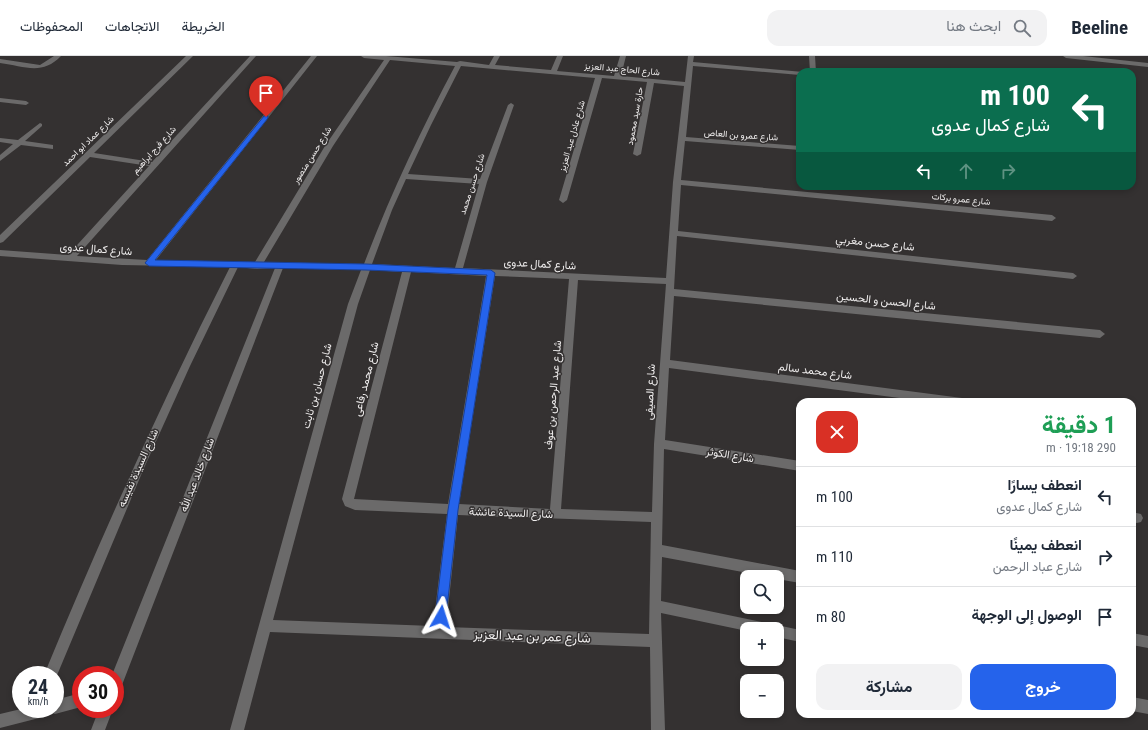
<!DOCTYPE html>
<html lang="ar">
<meta charset="utf-8">
<style>
:root{--surface:#fff;--page:#f2f2f3;--text:#1f2937;--muted:#747a83;--line:#e0e1e3;--accent:#2563eb}
body{margin:0;font-family:"Roboto Condensed",Vazirmatn,sans-serif;background:var(--page);color:var(--text);direction:rtl;height:100vh;display:flex;flex-direction:column;font-size:15px;white-space:nowrap}
*{box-sizing:border-box;margin:0}
p{font-size:13px;color:var(--muted)}
.icon{flex:none;width:22px;height:22px;fill:none;stroke:currentColor;stroke-width:2;stroke-linecap:round;stroke-linejoin:round}
.map{position:relative;flex:1;overflow:hidden;direction:ltr}
.drawer{position:absolute;left:796px;top:342px;width:340px;height:320px;display:flex;flex-direction:column;background:var(--surface);border-radius:12px;box-shadow:0 2px 6px #0003;direction:rtl}
.drawer>*{flex:none}
.top-card{position:absolute;left:796px;top:12px;width:340px;height:122px;border-radius:12px;box-shadow:0 2px 6px #0003;direction:rtl;background:#0b6e4f;color:#fff;overflow:hidden}
.fabs{position:absolute;left:740px;top:514px;display:grid;gap:8px}
.fabs a{display:grid;place-items:center;width:44px;height:44px;border-radius:8px;background:var(--surface);box-shadow:0 2px 6px #0003;font-size:20px}
.speed{position:absolute;left:12px;top:610px;display:flex;gap:8px;font-size:20px;font-weight:700;text-align:center}
.speed>*{display:grid;place-content:center;width:52px;height:52px;border-radius:50%;background:var(--surface);box-shadow:0 2px 6px #0003;line-height:1}
.speed small{font-size:10px;font-weight:400}
.speed .limit{border:6px solid #d22;background:#fff;color:#111}
.pin{position:absolute;display:grid;place-items:center;width:34px;height:34px;color:#fff;margin:-41px -17px;border-radius:50% 50% 50% 0;rotate:-45deg;box-shadow:0 0 4px #0007}
.pin .icon{rotate:45deg}
.me{position:absolute;width:44px;margin:-22px;rotate:6deg;stroke-linejoin:round;filter:drop-shadow(0 0 3px #0008)}
.turn{display:flex;align-items:center;gap:14px;height:84px;padding:0 20px;font-size:18px}
.turn .icon{width:52px;height:52px;stroke-width:2.5}
.turn b{display:block;font-size:28px;line-height:34px}
.lanes{display:flex;align-items:center;height:38px;padding:0 20px;background:#0003;justify-content:center;gap:20px;direction:ltr}
.lanes .off{opacity:.35}
.round{display:grid;place-items:center;flex:none;width:42px;height:42px;border-radius:12px;background:var(--page)}
.headline{display:flex;align-items:center;justify-content:space-between;height:68px;padding:0 20px}
h1{font-size:24px;font-weight:700;line-height:30px;color:#1e9e55}
.cta{display:flex;gap:8px;margin-top:auto;padding:8px 20px}
.cta a{flex:1;height:46px;border-radius:12px;background:var(--accent);color:#fff;font-size:16px;font-weight:700;line-height:46px;text-align:center}
.cta a+a{background:var(--page);color:var(--text)}
ul{padding:0;list-style:none}
li{display:flex;align-items:center;gap:12px;height:60px;padding:0 20px;border-top:1px solid var(--line)}
li div{flex:1}
li b{display:block;font-size:15px}
li em{font-style:normal}
header{display:flex;align-items:center;gap:24px;box-sizing:border-box;height:56px;padding:0 20px;background:var(--surface);border-bottom:1px solid var(--line)}
header strong{font-size:19px}
nav{display:flex;gap:22px;margin-inline-start:auto;font-size:14px}
.search{width:280px;height:36px;background:var(--page);display:flex;align-items:center;gap:10px;box-sizing:border-box;padding:0 14px;border-radius:12px;color:var(--muted);font-size:15px}
.map>svg:first-child{display:block}
.lines{fill:none;stroke-linecap:round;stroke-linejoin:round}
.minor{fill:#6b6a6a;fill-rule:evenodd}
.route{fill:#2563eb;stroke:#184099}
.labels{text-anchor:middle;dominant-baseline:central;stroke-width:3;stroke-linejoin:round;paint-order:stroke}
.far-street-label{font-size:9px;fill:#efeded;stroke:#343131}
.street-label{font-size:11px;fill:#efeded;stroke:#343131}
.near-street-label{font-size:13px;fill:#efeded;stroke:#343131}
</style>
<header>
<strong>Beeline</strong>
<div class="search"><svg class="icon" aria-label="search" viewBox="0 0 24 24"><circle cx="10" cy="10" r="6"/><path d="M15 15l6 6"/></svg>ابحث هنا</div>
<nav><a>الخريطة</a><a>الاتجاهات</a><a>المحفوظات</a></nav>
</header>
<div class="map">
<svg width="1148" height="674" viewBox="0 0 1148 674">
<rect width="100%" height="100%" fill="#343131"/>
<g class="lines">
<path class="minor" d="M54,0H61C42,20 24,10 0,7V3L40,9Z
M186,0H193L94,97L152,106L250,0H256L77,200L147,204L311,0H317L156,204L255,206L325,90L384,4L364,2L361,0H386L457,6L460,5L489,9L494,0H500L495,9L551,14L557,0H563L557,15L614,20L620,0H626L621,20L685,26L688,0H694L693,6L803,16H800V19L693,10L686,81L800,90V94L685,85L681,124L1052,159L1056,162L1052,165L681,129L678,175L1073,217L1077,220L1073,223L677,180L674,233L1100,274L1105,278L1100,282L674,240L670,304L962,342L966,343L967,346H930L669,312L665,384L800,405V415L664,393L662,489L800,515V527L777,523V521H769L662,501L661,545L766,567L770,569L772,572L777,569L800,574V586L777,581V573H747V575L661,557L665,674H651L650,591L270,576L244,674H230L348,248L361,214L283,212L122,629L120,634L115,636V619H112L275,212L257,213L238,211L190,310L144,412L55,624V619H44C101,481 162,345 230,211L122,209L0,200V194L68,199L149,110L90,101L3,186L0,187V179ZM390,4L455,10C421,74 390,139 364,208L264,206L333,90ZM461,10L595,22L559,144L563,147L567,144L602,22L647,26L633,98L637,100L641,98L654,27L684,30L673,126L666,222L463,212L487,126L514,49L511,47L508,49L480,123L408,118L431,69ZM406,123L479,128L455,212L372,208L392,154ZM370,214L402,216L342,443L345,450L355,454L447,458L433,570L273,564L358,248ZM411,216L486,220L448,448L354,443ZM495,220L569,223L550,453L459,448ZM578,224L666,228L654,388L652,456L561,453ZM458,459L651,466L649,578L446,571Z
M809,0H815L816,16H810Z
M1063,0H1083L1148,7V11L1066,2Z
M0,42L26,45L29,47L26,49L0,46Z
M40,67L42,68V70L25,85L53,89V93L21,89L0,105V99L13,88L0,86V82L18,84Z
M1132,456L1141,458L1143,462L1141,466L1137,467L1132,466Z
M1132,577L1148,580V592L1132,589Z
M81,637V651L55,658L52,657L47,660L0,672V658L21,653H55V644Z
M1132,641L1148,644V658L1132,655Z
M99,653H113L105,674H91Z"/>
</g>
<path class="route" d="M266,59L268,60V62L155,204L366,208L491,214L495,217L458,454L446,561L445,565L441,567L437,565L435,561L448,454L487,219L366,214L149,210L145,207L264,60Z"/>
<g class="labels">
<g class="far-street-label">
<text transform="translate(622 13) rotate(5)">شارع الحاج عبد العزيز</text>
<text transform="translate(635 60) rotate(-80)">حارة سيد محمود</text>
<text transform="translate(741 79) rotate(4)">شارع عمرو بن العاص</text>
<text transform="translate(572 80) rotate(-74)">شارع عادل عبد العزيز</text>
<text transform="translate(88 85) rotate(-44)">شارع عماد ابو احمد</text>
<text transform="translate(154 94) rotate(-48)">شارع فرج ابراهيم</text>
<text transform="translate(312 99) rotate(-58)">شارع حسن منصور</text>
<text transform="translate(472 128) rotate(-72)">شارع حسن محمد</text>
<text transform="translate(961 143) rotate(6)">شارع عمرو بركات</text>
</g>
<g class="street-label">
<text transform="translate(875 187) rotate(6)">شارع حسن مغربي</text>
<text transform="translate(96 193) rotate(4)">شارع كمال عدوى</text>
<text transform="translate(540 208) rotate(3)">شارع كمال عدوى</text>
<text transform="translate(886 245) rotate(6)">شارع الحسن و الحسين</text>
<text transform="translate(815 315) rotate(7)">شارع محمد سالم</text>
<text transform="translate(366 323) rotate(-76)">شارع محمد رفاعى</text>
<text transform="translate(317 330) rotate(-75)">شارع حسان بن ثابت</text>
<text transform="translate(650 336) rotate(-87)">شارع الصيفى</text>
<text transform="translate(553 339) rotate(-85)">شارع عبد الرحمن بن عوف</text>
<text transform="translate(730 399) rotate(9)">شارع الكوثر</text>
<text transform="translate(138 412) rotate(-66)">شارع السيدة نفيسه</text>
<text transform="translate(197 419) rotate(-69)">شارع خالد عبد الله</text>
<text transform="translate(511 457) rotate(2)">شارع السيدة عائشة</text>
</g>
<g class="near-street-label">
<text transform="translate(532 580) rotate(2)">شارع عمر بن عبد العزيز</text>
</g>
</g>
</svg>
<div class="fabs">
<a><svg class="icon" aria-label="search" viewBox="0 0 24 24"><circle cx="10" cy="10" r="6"/><path d="M15 15l6 6"/></svg></a>
<a>+</a>
<a>−</a>
</div>
<div class="speed"><div>24<small>km/h</small></div><div class="limit">30</div></div>
<div class="pin" style="left:266px;top:61px;background:#d93025"><svg class="icon" aria-label="arrive" viewBox="0 0 24 24"><path d="M6 21V4h12l-3 4 3 4H6"/></svg></div>
<svg class="me" style="left:441px;top:561px" viewBox="-20 -20 40 40"><path d="M0-17L14 15 0 8-14 15z" fill="#2563eb" stroke="#fff" stroke-width="4"/></svg>
<div class="top-card">
<div class="turn"><svg class="icon" aria-label="left" viewBox="0 0 24 24"><path d="M17 20v-9H6M10 6l-5 5 5 5"/></svg><div><b>100 m</b>شارع كمال عدوى</div></div>
<div class="lanes"><svg class="icon" aria-label="left" viewBox="0 0 24 24"><path d="M17 20v-9H6M10 6l-5 5 5 5"/></svg><svg class="icon off" aria-label="ahead" viewBox="0 0 24 24"><path d="M12 20V5M6 11l6-6 6 6"/></svg><svg class="icon off" aria-label="right" viewBox="0 0 24 24"><path d="M7 20v-9h11M14 6l5 5-5 5"/></svg></div>
</div>
<section class="drawer">
<div class="headline"><div><h1>1 دقيقة</h1><p>290 m · 19:18</p></div><a class="round" style="background:#d93025;color:#fff"><svg class="icon" aria-label="close" viewBox="0 0 24 24"><path d="M6 6l12 12M18 6L6 18"/></svg></a></div>
<ul>
<li><svg class="icon" aria-label="left" viewBox="0 0 24 24"><path d="M17 20v-9H6M10 6l-5 5 5 5"/></svg><div><b>انعطف يسارًا</b><p>شارع كمال عدوى</p></div><em>100 m</em></li>
<li><svg class="icon" aria-label="right" viewBox="0 0 24 24"><path d="M7 20v-9h11M14 6l5 5-5 5"/></svg><div><b>انعطف يمينًا</b><p>شارع عباد الرحمن</p></div><em>110 m</em></li>
<li><svg class="icon" aria-label="arrive" viewBox="0 0 24 24"><path d="M6 21V4h12l-3 4 3 4H6"/></svg><div><b>الوصول إلى الوجهة</b></div><em>80 m</em></li>
</ul>
<div class="cta"><a>خروج</a><a>مشاركة</a></div>
</section>
</div>
